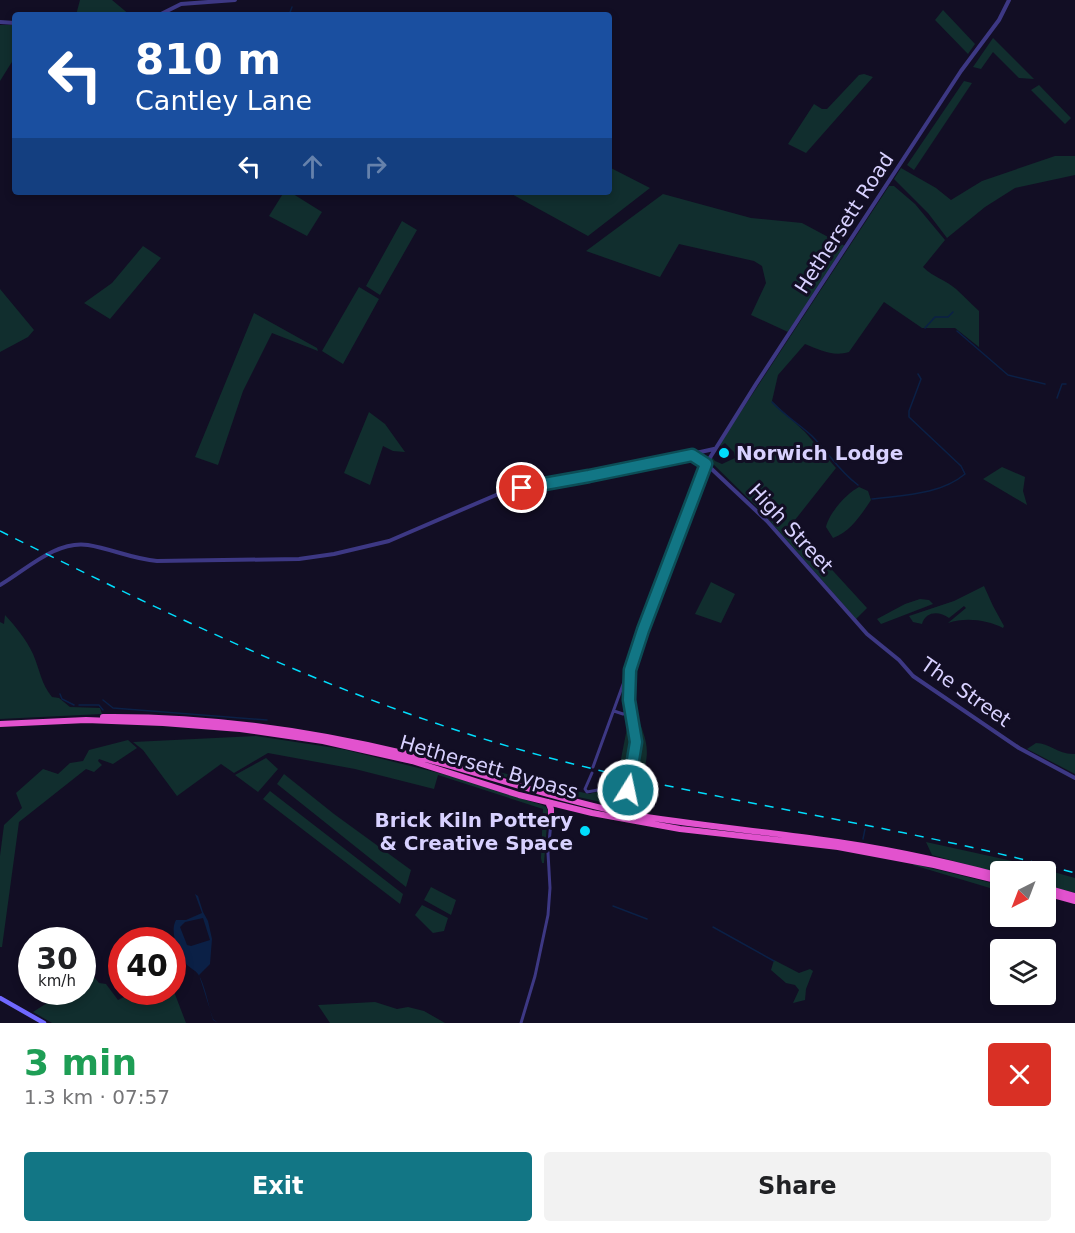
<!DOCTYPE html>
<meta charset="utf-8">
<style>
:root{--surface:#fff;--page:#f2f2f2;--text:#202124;--muted:#757577;--accent:#127685}
body{margin:0;font-family:"DejaVu Sans",sans-serif;background:var(--page);color:var(--text);height:100vh;display:flex;flex-direction:column;font-size:22px;white-space:nowrap}
*{box-sizing:border-box;margin:0}
p{font-size:20px;color:var(--muted)}
.icon{flex:none;width:33px;height:33px;fill:none;stroke:currentColor;stroke-width:2;stroke-linecap:round;stroke-linejoin:round}
.map{position:relative;height:1023px;overflow:hidden}
.panel{display:flex;flex-direction:column;background:var(--surface);flex:1}
.panel>*{flex:none}
.hud{position:absolute;left:12px;top:12px;width:600px;height:183px;border-radius:6px;box-shadow:0 3px 9px #0003;background:#1a4fa0;color:#fff;overflow:hidden}
.needle{width:39px;rotate:222deg}
.controls{position:absolute;left:990px;top:861px;display:grid;gap:12px}
.controls a{display:grid;place-items:center;width:66px;height:66px;border-radius:6px;background:var(--surface);box-shadow:0 3px 9px #0003;font-size:30px}
.speed{position:absolute;left:18px;top:927px;display:flex;gap:12px;font-size:30px;font-weight:700;text-align:center}
.speed>*{display:grid;place-content:center;width:78px;height:78px;border-radius:50%;background:var(--surface);box-shadow:0 3px 9px #0003;line-height:1}
.speed small{font-size:15px;font-weight:400}
.speed .limit{border:9px solid #d22;background:#fff;color:#111}
.pin{position:absolute;display:grid;place-items:center;width:51px;height:51px;color:#fff;margin:-26px;border:3px solid #fff;border-radius:50%;box-shadow:0 2px 6px #0007}
.me{position:absolute;width:66px;margin:-33px;rotate:10deg;stroke-linejoin:round;filter:drop-shadow(0 0 4px #0008)}
.turn{display:flex;align-items:center;gap:21px;height:126px;padding:0 24px;font-size:27px}
.turn .icon{width:78px;height:78px;stroke-width:2.5}
.turn b{display:block;font-size:42px;line-height:51px}
.lanes{display:flex;align-items:center;height:57px;padding:0 24px;background:#0003;justify-content:center;gap:30px;direction:ltr}
.lanes .off{opacity:.35}
.round{display:grid;place-items:center;flex:none;width:63px;height:63px;border-radius:6px;background:var(--page)}
.head{display:flex;align-items:center;justify-content:space-between;height:102px;padding:0 24px}
h1{font-size:36px;font-weight:700;line-height:45px;color:#1e9e55}
.button{display:flex;gap:12px;margin-top:auto;padding:12px 24px}
.button a{flex:1;height:69px;border-radius:6px;background:var(--accent);color:#fff;font-size:24px;font-weight:700;line-height:69px;text-align:center}
.button a+a{background:var(--page);color:var(--text)}
.map>svg:first-child{display:block}
.green{fill:#112e2e}
.water{fill:#0b2046;fill-rule:evenodd}
.lines{fill:none;stroke-linecap:round;stroke-linejoin:round}
.stream{stroke:#0b2046;stroke-width:1.5}
.minor{stroke:#3d3884;stroke-width:3}
.tertiary{stroke:#3d3884;stroke-width:4}
.secondary{stroke:#7068ff;stroke-width:4.5}
.trunk{stroke:#e252ce;stroke-width:6}
.rail{stroke:#00ddfc;stroke-width:1.5;stroke-dasharray:9 8;stroke-linecap:butt}
.tertiary-bridge{stroke:#3d3884;stroke-width:4}
.route-casing{stroke:#0c4d56;stroke-width:15}
.route{stroke:#127685;stroke-width:10}
.poi-dot{fill:#00ddfc;stroke:#120e24;stroke-width:2}
.labels{text-anchor:middle;dominant-baseline:central;stroke-width:6;stroke-linejoin:round;paint-order:stroke}
.street-label{font-size:20px;fill:#d8d1ff;stroke:#120e24}
.poi-label{font-size:20px;font-weight:bold;fill:#d8d1ff;stroke:#120e24;text-anchor:start}
</style>
<div class="map">
<svg width="1075" height="1023" viewBox="0 0 1075 1023">
<rect width="100%" height="100%" fill="#120e24"/>
<path class="green" d="M80,0H112L130,15H76Z
M943,10L975,44L968,54L935,20Z
M0,25H15V57L0,81Z
M993,38L1034,79L1019,78L993,52L981,69L973,67Z
M864,74L873,77L806,153L788,144L814,104L822,109H827L859,75Z
M964,81L972,83L914,170L907,165Z
M1039,85L1071,118L1065,124L1031,90Z
M1055,156H1075V175L1015,188L985,207L947,238L928,213L894,179L901,168L936,188L951,200L982,181Z
M609,167L650,188L588,236L508,192H609Z
M889,186H894L915,204L945,240L923,267C933,277 946,280 956,289C964,296 971,304 979,311V347L955,328H922L884,302L849,352C833,357 820,350 805,344L778,375L772,401L805,432L836,468L791,525L867,608L856,619L762,512L710,461L712,457L715,461L722,464L735,458L734,452L725,443L721,446L719,445Z
M284,192H290L322,212L307,236L269,216Z
M663,194L751,218L802,223L845,246L788,332L751,315L766,283L762,266L754,261L679,244L660,277L586,251Z
M402,221L417,230L380,295L366,286Z
M143,246L161,258L110,319L84,303L112,283Z
M359,287L379,299L343,364L322,351Z
M0,289L34,330L28,337L0,352Z
M254,313L317,348L318,351L272,333L243,391L218,465L195,457Z
M369,412L385,424L405,452L393,451L383,446L370,485L344,473Z
M1002,467L1025,477L1023,491L1027,505L983,479Z
M859,487L868,491L871,500C861,515 850,532 833,538L826,527C829,513 847,493 859,487Z
M711,582L735,594L721,623L695,614Z
M984,586L993,606L1004,626L1003,628C987,620 966,617 948,623L966,608L964,606L949,618C939,611 926,611 922,624L913,622L909,616L954,601Z
M920,599L929,600L933,604L881,624L877,619L905,604Z
M5,615C16,627 26,639 33,654C40,670 41,684 52,697L59,698L70,707L100,708L102,714L0,719V622L4,624Z
M635,710C645,738 652,747 642,777L634,776L638,743L633,712Z
M628,723L630,724L632,743L628,774L619,769Z
M256,736L342,749L451,776L542,805L546,807L548,811L544,863H542L541,858L543,809L438,775L434,789L355,769L268,753L234,773L221,764L177,796L143,750L133,742Z
M128,740L137,748L113,764L99,759L98,761L102,765L94,772L86,769L19,822L2,947H0V856L4,825L22,808L16,793L43,769L58,774L70,763L83,761L89,750Z
M1036,743C1050,743 1058,755 1075,754V774L1027,749Z
M266,758L278,769L258,792L235,775Z
M499,772L589,794L608,789V791L601,802L560,793L496,774Z
M284,774L334,814L411,870L406,887L277,784Z
M270,791L403,894L400,904L263,799Z
M926,842L1026,864L1023,871L1000,872V874L932,855Z
M914,864L1000,885V891L913,865Z
M1029,865L1075,878V893L1046,885V872L1027,871Z
M431,887L456,900L451,915L424,900Z
M422,905L448,918L444,931L433,933L415,915Z
M774,960L799,973L810,969L813,971L806,989L805,1000L793,1003L799,990L795,985L786,983L771,970Z
M90,972L99,983L106,984L118,1000L134,992H172L173,989L186,1023H52L33,1012L64,992H82L83,974Z
M375,1002L397,1009L408,1007L424,1011L445,1023H330L318,1005Z"/>
<path class="water" d="M195,894L198,896L203,912L208,921L212,939L210,964L199,975L213,1019L218,1023L213,1020C209,1008 205,984 198,974C195,970 190,968 187,965C179,955 169,932 176,920H186L202,913ZM203,918L210,940L191,946L187,945L180,927L185,922Z"/>
<g class="lines">
<path class="stream" d="M289,15L292,7
M925,328L935,317H948L953,312
M957,331L1008,375L1045,384
M1057,398L1062,384H1066
M772,402C784,415 799,424 812,436C829,453 838,470 858,485
M872,499C903,495 940,495 965,474L961,466L909,417V411L921,379L918,374
M60,694L62,699L74,705
M103,700L113,708L267,720
M79,705H99L103,710
M863,839L865,829
M613,906L647,919
M713,927L774,961"/>
<path class="minor" d="M614,711L623,714L631,712
M593,767L625,679L626,676L629,677
M592,773L585,789L587,792L609,788L627,790
M521,1023L535,976L548,915L550,888L548,853L551,822"/>
<path class="tertiary" d="M159,15L181,4L235,0
M0,22L15,23
M694,456L701,459L767,521L867,634L899,660L913,676L1019,748L1075,778
M0,585C26,570 56,540 88,545C112,549 133,559 157,561L299,559L334,554L389,541L503,492L605,473L714,449
M632,771L636,742L629,700L630,670L643,630L706,464L756,384L961,71L999,20L1009,0"/>
<path class="secondary" d="M0,998L44,1023"/>
<path class="trunk" d="M103,717C205,716 308,730 407,754C482,773 554,799 629,814C691,825 754,830 816,839C878,847 940,860 1000,876
M0,724L86,720L163,723L240,729L323,741L412,761L519,795L592,813L680,829L838,847L934,865L1000,881
M628,790L632,807L643,812
M548,802L551,809V821
M607,806L619,803L628,791
M1046,888L1075,896
M1046,893L1075,901"/>
<path class="rail" d="M0,531C167,614 335,696 514,748C698,801 890,822 1075,873"/>
<path class="tertiary-bridge" d="M629,786L632,771"/>
</g>
<g class="lines">
<defs>
<path id="route" d="M522,488L589,476L692,455L706,464L643,630L630,670L629,700L636,742L628,790"/>
</defs>
<use href="#route" class="route-casing"/>
<use href="#route" class="route"/>
</g>
<g class="poi-dot">
<circle cx="724" cy="453" r="6"/>
<circle cx="585" cy="831" r="6"/>
</g>
<g class="labels">
<g class="street-label">
<text transform="translate(844 223) rotate(-57)">Hethersett Road</text>
<text transform="translate(791 528) rotate(47)">High Street</text>
<text transform="translate(966 692) rotate(35)">The Street</text>
<text transform="translate(489 767) rotate(16)">Hethersett Bypass</text>
</g>
<g class="poi-label">
<text x="736" y="453">Norwich Lodge</text>
<text x="573" y="820" text-anchor="end">Brick Kiln Pottery<tspan x="573" dy="23">&amp; Creative Space</tspan></text>
</g>
</g>
</svg>
<div class="controls">
<a><svg class="needle" viewBox="-14 -14 28 28"><path d="M0-13l5 13h-10z" fill="#e53935"/><path d="M0 13l5-13h-10z" fill="#757577"/></svg></a>
<a><svg class="icon" aria-label="layers" viewBox="0 0 24 24"><path d="M12 4l9 5-9 5-9-5zM3 14l9 5 9-5"/></svg></a>
</div>
<div class="speed"><div>30<small>km/h</small></div><div class="limit">40</div></div>
<div class="pin" style="left:522px;top:488px;background:#d93025"><svg class="icon" aria-label="arrive" viewBox="0 0 24 24"><path d="M6 21V4h12l-3 4 3 4H6"/></svg></div>
<svg class="me" style="left:628px;top:790px" viewBox="-20 -20 40 40"><circle r="17" fill="#127685" stroke="#fff" stroke-width="3"/><path d="M0-11L8 9 0 5-8 9z" fill="#fff"/></svg>
<div class="hud">
<div class="turn"><svg class="icon" aria-label="left" viewBox="0 0 24 24"><path d="M17 20v-9H6M10 6l-5 5 5 5"/></svg><div><b>810 m</b>Cantley Lane</div></div>
<div class="lanes"><svg class="icon" aria-label="left" viewBox="0 0 24 24"><path d="M17 20v-9H6M10 6l-5 5 5 5"/></svg><svg class="icon off" aria-label="ahead" viewBox="0 0 24 24"><path d="M12 20V5M6 11l6-6 6 6"/></svg><svg class="icon off" aria-label="right" viewBox="0 0 24 24"><path d="M7 20v-9h11M14 6l5 5-5 5"/></svg></div>
</div>
</div>
<section class="panel">
<div class="head"><div><h1>3 min</h1><p>1.3 km · 07:57</p></div><a class="round" style="background:#d93025;color:#fff"><svg class="icon" aria-label="close" viewBox="0 0 24 24"><path d="M6 6l12 12M18 6L6 18"/></svg></a></div>
<div class="button"><a>Exit</a><a>Share</a></div>
</section>
